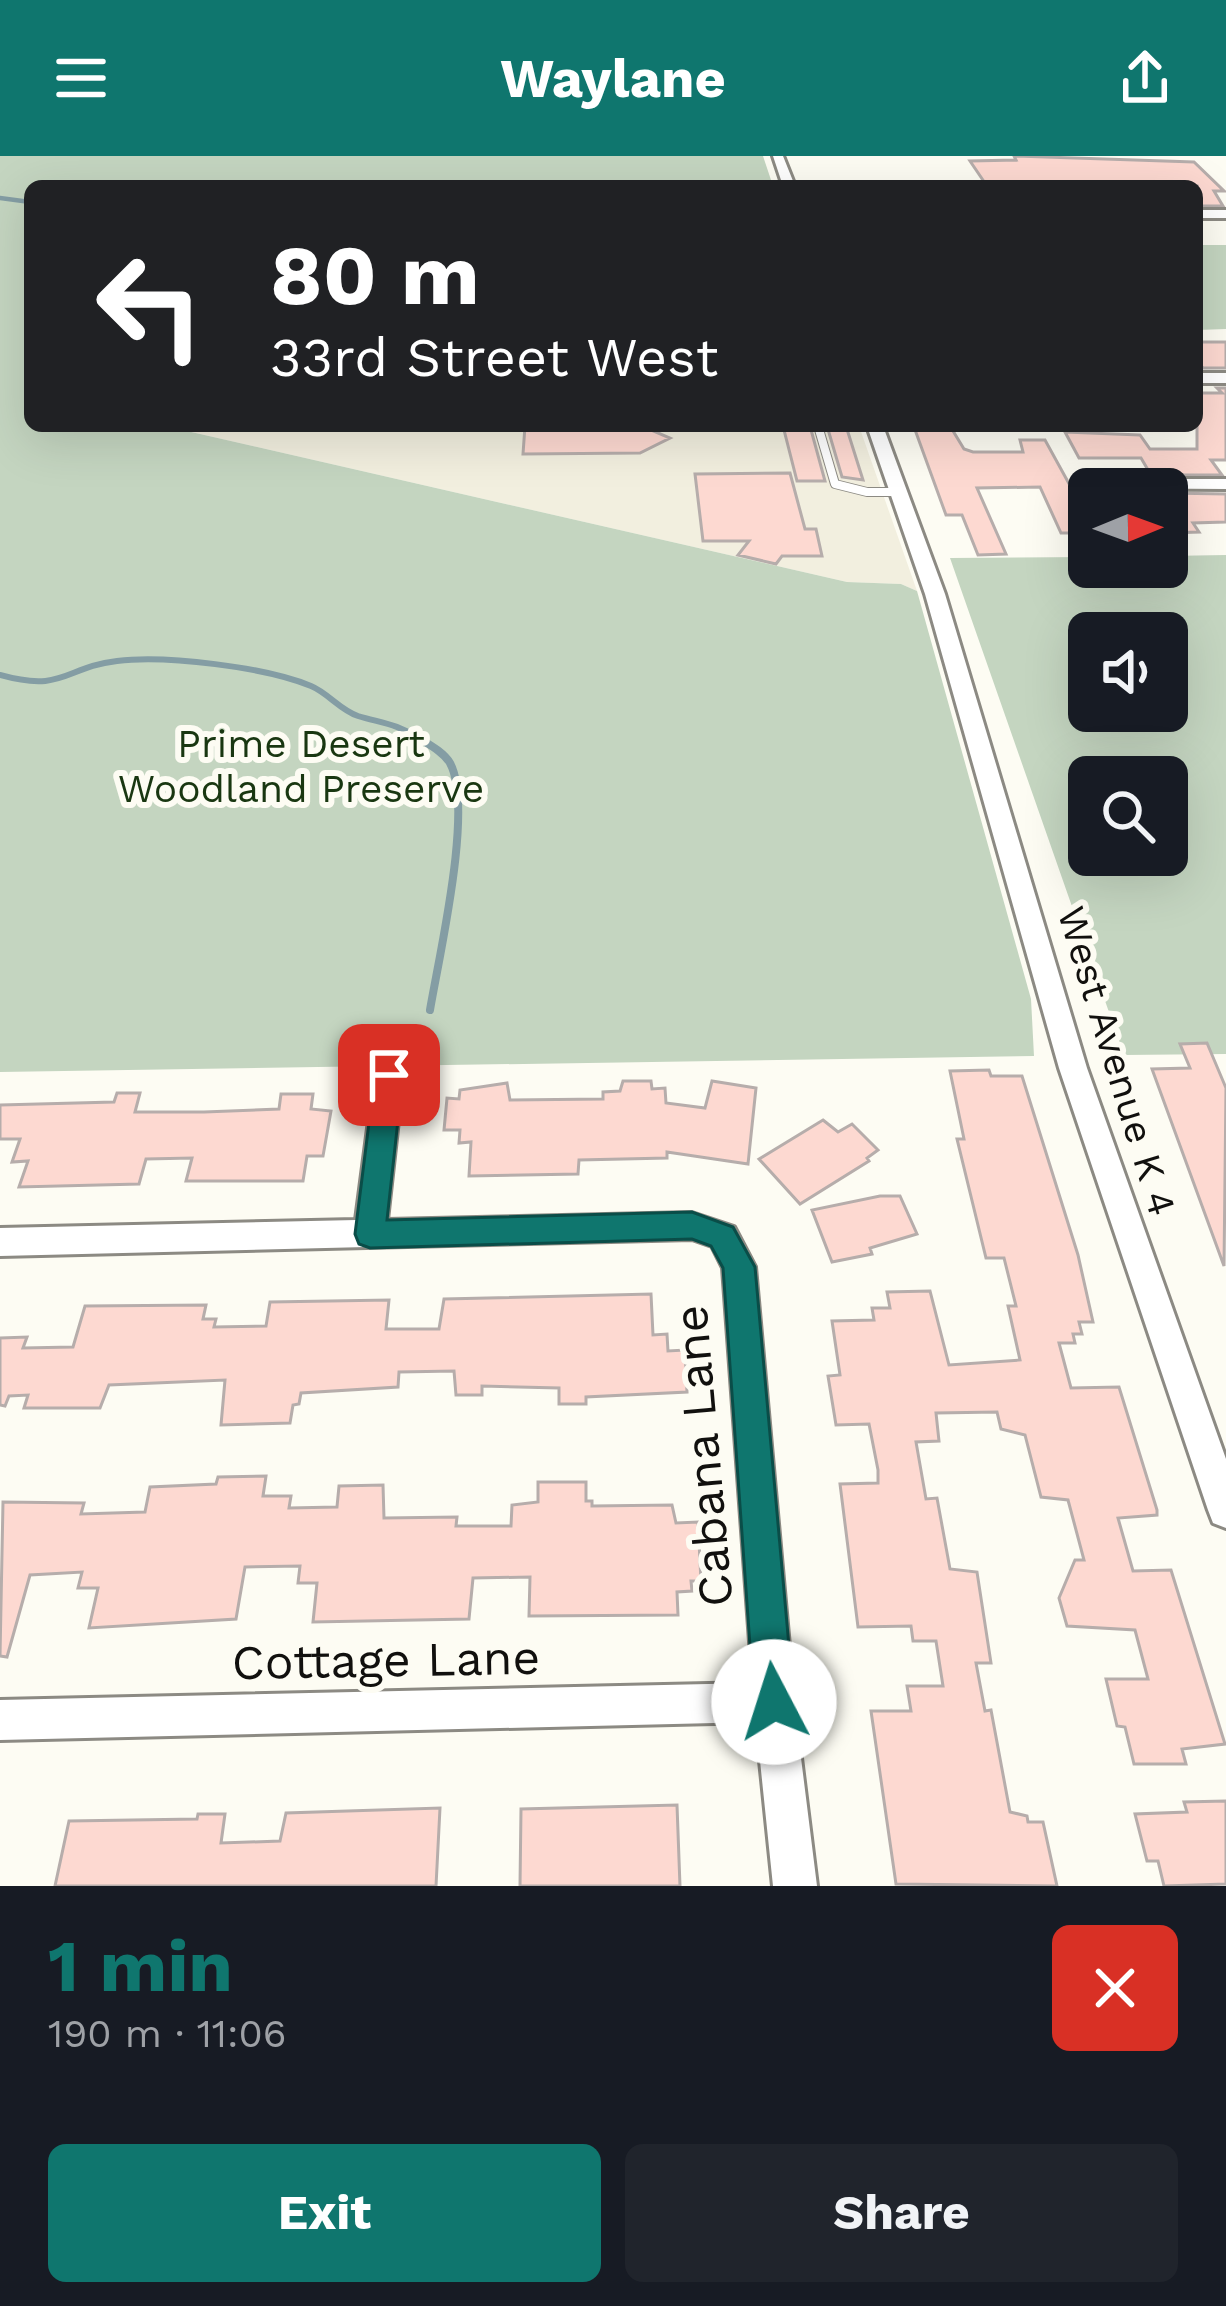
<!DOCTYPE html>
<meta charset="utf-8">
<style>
:root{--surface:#171b24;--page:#20242c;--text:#f1f3f6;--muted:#9ea1a6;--accent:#0f766e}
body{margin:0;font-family:"Work Sans",sans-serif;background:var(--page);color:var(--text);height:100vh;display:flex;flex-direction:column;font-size:45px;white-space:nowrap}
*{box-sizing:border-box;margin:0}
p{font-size:39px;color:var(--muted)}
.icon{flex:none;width:66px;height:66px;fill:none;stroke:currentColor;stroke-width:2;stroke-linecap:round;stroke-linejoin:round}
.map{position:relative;height:1730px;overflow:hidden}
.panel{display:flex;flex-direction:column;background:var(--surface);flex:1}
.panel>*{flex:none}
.banner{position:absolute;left:24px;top:24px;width:1179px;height:252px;border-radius:18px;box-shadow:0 12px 48px #0002;background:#202124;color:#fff;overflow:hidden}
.needle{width:78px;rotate:89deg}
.buttons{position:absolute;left:1068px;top:312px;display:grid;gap:24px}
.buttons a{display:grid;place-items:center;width:120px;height:120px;border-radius:18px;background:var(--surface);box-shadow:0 12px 48px #0002;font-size:60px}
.pin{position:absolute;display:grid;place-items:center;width:102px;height:102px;color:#fff;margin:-51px;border-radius:24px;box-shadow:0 6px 18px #0006}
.me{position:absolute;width:132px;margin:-66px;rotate:355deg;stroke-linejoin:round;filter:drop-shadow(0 0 9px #0008)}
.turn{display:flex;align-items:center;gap:42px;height:252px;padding:0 48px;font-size:54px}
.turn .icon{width:156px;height:156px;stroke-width:2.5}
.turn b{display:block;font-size:84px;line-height:102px}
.round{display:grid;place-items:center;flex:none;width:126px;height:126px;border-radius:18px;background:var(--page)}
.overview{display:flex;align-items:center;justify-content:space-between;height:204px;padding:0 48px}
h1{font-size:72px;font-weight:700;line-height:90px;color:var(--accent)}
.cta{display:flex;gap:24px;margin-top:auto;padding:24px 48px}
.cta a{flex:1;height:138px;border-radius:18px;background:var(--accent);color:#fff;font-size:48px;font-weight:700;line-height:138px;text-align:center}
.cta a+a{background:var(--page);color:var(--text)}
header{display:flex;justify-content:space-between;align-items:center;height:156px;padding:0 48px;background:var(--accent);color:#fff;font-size:54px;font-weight:700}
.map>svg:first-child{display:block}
.built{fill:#f2efdf}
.green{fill:#c4d5c0;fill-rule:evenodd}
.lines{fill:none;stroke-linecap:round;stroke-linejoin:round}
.stream-far2{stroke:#849da4;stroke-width:4.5}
.stream-far1{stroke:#849da4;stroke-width:6}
.stream{stroke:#849da4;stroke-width:8}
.building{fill:#fdd9d1;stroke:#b6adab;stroke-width:3}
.lane-casing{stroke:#8c8a83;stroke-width:10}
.street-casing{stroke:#8c8a83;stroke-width:6}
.lane{stroke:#fff;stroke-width:8}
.street{fill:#fff;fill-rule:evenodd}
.route{fill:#0f766e;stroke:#0a4d48;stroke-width:3}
.labels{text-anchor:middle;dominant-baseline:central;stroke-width:12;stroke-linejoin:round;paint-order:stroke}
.park-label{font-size:39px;fill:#193711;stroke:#fdfcf3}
.street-label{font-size:39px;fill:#11100e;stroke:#fdfcf3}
.near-street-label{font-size:48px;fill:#11100e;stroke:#fdfcf3}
</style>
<header><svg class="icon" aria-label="menu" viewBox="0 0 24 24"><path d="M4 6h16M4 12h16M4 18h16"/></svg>Waylane<svg class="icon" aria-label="share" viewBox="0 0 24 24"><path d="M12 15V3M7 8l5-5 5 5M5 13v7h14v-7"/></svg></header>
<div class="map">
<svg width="1226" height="1730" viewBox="0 0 1226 1730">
<rect width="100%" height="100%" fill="#fdfcf3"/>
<path class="built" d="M165,270H859L917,435L901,428L847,426Z"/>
<path class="green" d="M0,0H763L773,30H30V270H165L847,426L901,428L917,435L1031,843L1034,900L0,916Z
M1197,89H1226V173L1197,174Z
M1226,399V898L1124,899L950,402L1089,401V411H1167V400ZM1089,477H1167V555H1089ZM1089,621H1167V699H1089Z"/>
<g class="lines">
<path class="stream-far2" d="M0,42L30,46"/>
<path class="stream-far1" d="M0,519C64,537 65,511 117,505C166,499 265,511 311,530C328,537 340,554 358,560C381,567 398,568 418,582"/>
<path class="stream" d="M414,579C426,587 443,595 450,607C474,651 439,800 430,854"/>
</g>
<path class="building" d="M1014,0L1194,6L1224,35H1214L1223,50H1197V30H987L970,5L1016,4Z
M1197,186H1226V212H1203L1197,205Z
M1217,232H1226V304H1211L1222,319H1151L1141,302H1079L1065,276L1140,279L1150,293H1197V237H1222Z
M525,270H642L670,282L640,297L523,298Z
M783,270H810L825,325H797Z
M827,270H846L863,324L842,321Z
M950,270L964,293L973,296H1023L1020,284H1045L1089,364V377H1061L1040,331L977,332L1006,398L978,399L962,359H946L914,271Z
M790,317L805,373H816L822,400H782L776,408L738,399L749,385H703L695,318Z
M1167,337L1226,338V366L1193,367L1199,376L1167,377Z
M1207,887L1226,932L1224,1110L1152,913L1190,912L1180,888Z
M989,914L991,920H1022L1078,1099L1093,1166H1079L1082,1178H1073L1075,1187H1059L1071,1232L1119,1231L1157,1354V1359L1118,1362L1133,1415L1171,1414L1225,1588L1182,1593L1186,1608H1134L1125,1571L1117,1570L1106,1523H1148L1135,1474L1067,1470L1059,1442L1075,1404H1084L1068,1344L1041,1341L1025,1279L1001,1273L997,1256L936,1257L939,1285L916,1286L926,1343L937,1342L950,1413L977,1416L991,1507H976L985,1555L991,1554L1010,1656L1027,1660L1028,1666H1043L1057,1730L896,1728L871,1555H911L907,1530H943L936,1485H913L911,1470L858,1471L840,1328L878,1327V1314L869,1268L836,1269L828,1220L840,1219L832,1165L874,1164L872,1152H890L887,1136L930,1135L949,1209L1020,1204L1008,1150H1016L1004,1102H986L957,983H964L950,915Z
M623,925H651L652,933L665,932L666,947L705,952L712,925L756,932L748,1008L667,996V1002L579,1004L578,1018L469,1020L471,986L459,987L460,974H444L447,942L459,943L460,934L507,927L510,944L603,943V936L620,935Z
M117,937H140L135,956H204L279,953L281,938H313L311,953L331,955L323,1000H307L303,1025H186L192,1002L146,1003L139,1028L19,1031L28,1005L12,1006L20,983H0V949L114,946Z
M823,964L838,976L852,968L878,994L867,1002L869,1005L800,1048L759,1003Z
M880,1040H900L917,1078L870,1092L872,1098L832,1106L812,1054Z
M651,1138L653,1179L667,1178L668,1195L685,1194L687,1236L586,1241V1248H559V1232L482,1230V1239H456L454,1215L399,1216L398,1231L301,1237L299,1248L293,1249L290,1267L221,1269L225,1224L109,1229L100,1252H24L28,1239L9,1240L5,1250L0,1249V1182L27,1181L23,1192L73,1191L85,1150L206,1149L203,1163H216L214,1171L266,1170L270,1146L389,1144L386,1173H439L444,1143Z
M266,1320L263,1340H291L289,1352L337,1351L339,1330L383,1329L384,1362L457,1361L456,1370H511L512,1349L538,1346V1326H586V1345H592V1350L672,1349L676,1367L698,1366L701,1425H691L692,1435L677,1436L678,1459L529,1460L530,1421L473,1422L469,1463L313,1466L317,1427H298L300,1410L245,1411L236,1463L89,1472L98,1432H78L82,1416L30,1419L7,1501L0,1500L3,1346L84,1347L81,1358L145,1356L150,1331L216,1328L218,1321Z
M1226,1645V1728L1164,1730L1158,1705H1147L1135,1658L1187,1656L1184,1646Z
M677,1649L680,1730H520L521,1653Z
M440,1652L436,1730H55L69,1665L197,1663L198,1658H225L221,1687L280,1685L286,1657Z"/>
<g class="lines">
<defs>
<path id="lane" d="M818,270L835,328L867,336H900"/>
<path id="street" d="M773,0H783L795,30H783Z
M1197,54H1226V62H1197Z
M1197,217H1226V227H1197Z
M867,270H883L945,438L1087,912L1226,1303V1372L1213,1367L1208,1354L1059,912L925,438Z
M1074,323H1226V333L1080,332L1071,327Z
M389,908L399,911L403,919L387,1064L692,1057L734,1071L755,1111L794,1546L817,1730H773L756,1566L0,1584V1544L753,1527L723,1112L712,1090L692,1083L0,1100V1072L356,1064L375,919L379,911Z"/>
</defs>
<use href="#lane" class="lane-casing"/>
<use href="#street" class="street-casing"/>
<use href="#lane" class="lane"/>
<use href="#street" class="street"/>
</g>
<path class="route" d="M389,908L399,911L403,919L387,1064L692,1056L733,1071L755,1111L794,1546L788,1560L774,1566L760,1560L754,1546L723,1112L711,1090L692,1083L370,1092L359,1088L355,1078L375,919L379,911Z"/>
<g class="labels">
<g class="park-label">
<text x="301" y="587">Prime Desert<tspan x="301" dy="45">Woodland Preserve</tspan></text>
</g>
<g class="street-label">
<text transform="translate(1117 905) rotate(73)">West Avenue K 4</text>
</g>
<g class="near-street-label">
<text transform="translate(703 1300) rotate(-95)">Cabana Lane</text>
<text transform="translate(386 1504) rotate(-1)">Cottage Lane</text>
</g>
</g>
</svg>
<div class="buttons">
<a><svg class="needle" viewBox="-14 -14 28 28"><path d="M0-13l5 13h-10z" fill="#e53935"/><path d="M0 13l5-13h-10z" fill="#9ea1a6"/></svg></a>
<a><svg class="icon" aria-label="sound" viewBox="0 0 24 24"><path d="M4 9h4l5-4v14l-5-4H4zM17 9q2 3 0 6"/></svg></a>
<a><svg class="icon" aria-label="search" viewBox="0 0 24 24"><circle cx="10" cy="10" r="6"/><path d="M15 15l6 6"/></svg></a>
</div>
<div class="pin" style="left:389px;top:919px;background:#d93025"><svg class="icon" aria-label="arrive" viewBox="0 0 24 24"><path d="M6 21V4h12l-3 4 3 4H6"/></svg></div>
<svg class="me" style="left:774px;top:1546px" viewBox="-20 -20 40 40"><circle r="19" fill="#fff"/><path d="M0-13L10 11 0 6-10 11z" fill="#0f766e"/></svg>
<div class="banner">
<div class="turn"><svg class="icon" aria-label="left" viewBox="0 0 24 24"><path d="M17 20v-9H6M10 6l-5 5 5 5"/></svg><div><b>80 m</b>33rd Street West</div></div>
</div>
</div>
<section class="panel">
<div class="overview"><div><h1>1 min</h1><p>190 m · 11:06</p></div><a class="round" style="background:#d93025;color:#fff"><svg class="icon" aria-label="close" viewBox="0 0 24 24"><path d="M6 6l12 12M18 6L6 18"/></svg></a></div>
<div class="cta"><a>Exit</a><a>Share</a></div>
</section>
